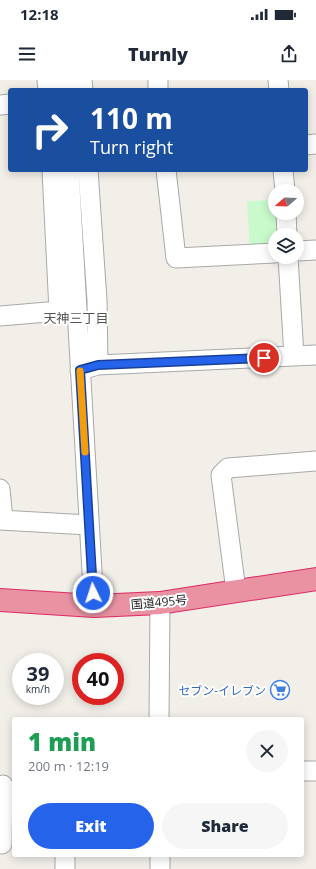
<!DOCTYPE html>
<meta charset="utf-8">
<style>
:root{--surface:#fff;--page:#f6f6f7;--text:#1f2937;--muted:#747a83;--accent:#2563eb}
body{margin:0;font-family:"Open Sans","Noto Sans JP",sans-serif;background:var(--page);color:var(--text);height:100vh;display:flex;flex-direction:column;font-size:15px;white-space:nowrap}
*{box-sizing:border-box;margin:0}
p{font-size:13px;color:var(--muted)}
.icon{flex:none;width:22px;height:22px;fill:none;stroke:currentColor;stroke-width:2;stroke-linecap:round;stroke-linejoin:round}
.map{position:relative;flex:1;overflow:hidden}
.side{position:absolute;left:12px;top:637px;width:292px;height:140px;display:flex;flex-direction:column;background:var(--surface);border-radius:4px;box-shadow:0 2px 10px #0003}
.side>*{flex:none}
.guide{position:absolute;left:8px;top:8px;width:300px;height:84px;border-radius:4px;box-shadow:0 2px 10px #0003;background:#1a4fa0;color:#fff;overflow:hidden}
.needle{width:26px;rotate:251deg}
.fabs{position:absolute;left:268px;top:104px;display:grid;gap:8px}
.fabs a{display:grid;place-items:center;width:36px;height:36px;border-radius:50%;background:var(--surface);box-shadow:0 2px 10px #0003;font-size:20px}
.speed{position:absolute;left:12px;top:573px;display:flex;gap:8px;font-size:20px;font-weight:700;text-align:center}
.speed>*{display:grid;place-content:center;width:52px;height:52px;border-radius:50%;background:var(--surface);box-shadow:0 2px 10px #0003;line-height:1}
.speed small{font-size:10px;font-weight:400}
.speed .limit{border:6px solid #d22;background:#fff;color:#111}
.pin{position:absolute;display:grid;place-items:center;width:34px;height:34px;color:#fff;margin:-17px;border:2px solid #fff;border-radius:50%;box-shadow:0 1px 4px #0007}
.me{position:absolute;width:44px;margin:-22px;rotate:356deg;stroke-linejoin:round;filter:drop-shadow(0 0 3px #0008)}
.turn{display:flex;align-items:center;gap:14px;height:84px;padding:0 16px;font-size:18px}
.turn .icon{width:52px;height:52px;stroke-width:2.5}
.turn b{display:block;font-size:28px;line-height:34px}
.round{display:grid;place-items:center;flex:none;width:42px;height:42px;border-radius:21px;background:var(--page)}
.head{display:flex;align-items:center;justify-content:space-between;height:68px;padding:0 16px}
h1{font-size:24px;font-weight:800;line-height:30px;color:#1e9e55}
.cta{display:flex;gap:8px;margin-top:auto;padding:8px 16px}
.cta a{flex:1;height:46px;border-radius:24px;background:var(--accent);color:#fff;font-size:16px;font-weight:800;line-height:46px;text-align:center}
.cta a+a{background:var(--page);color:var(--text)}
.status{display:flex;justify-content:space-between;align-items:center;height:28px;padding:0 20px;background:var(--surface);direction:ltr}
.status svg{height:11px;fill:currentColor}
header{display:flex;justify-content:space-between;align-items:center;height:52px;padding:0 16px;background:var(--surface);font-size:18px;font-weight:800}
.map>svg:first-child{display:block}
.park{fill:#c8facc}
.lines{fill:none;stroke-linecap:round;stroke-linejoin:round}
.minor-casing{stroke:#a9a9a9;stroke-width:21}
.highway-casing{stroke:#dc2a67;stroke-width:24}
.minor{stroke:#fff;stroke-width:19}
.highway{stroke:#e892a2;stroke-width:22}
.route-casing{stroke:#184099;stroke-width:10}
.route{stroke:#2563eb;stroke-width:7}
.slow{stroke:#f59e0b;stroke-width:7}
.labels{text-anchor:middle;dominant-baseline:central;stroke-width:4;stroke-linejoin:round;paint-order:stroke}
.street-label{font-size:12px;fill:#222;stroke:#fff}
.shop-label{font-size:12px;fill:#366cbe;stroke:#fff;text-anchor:end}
.neighbourhood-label{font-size:13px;fill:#555;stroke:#fff}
</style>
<div class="status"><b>12:18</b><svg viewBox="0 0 49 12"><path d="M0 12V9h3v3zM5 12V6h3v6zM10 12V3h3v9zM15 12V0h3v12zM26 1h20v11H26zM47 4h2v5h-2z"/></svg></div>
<header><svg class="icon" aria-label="menu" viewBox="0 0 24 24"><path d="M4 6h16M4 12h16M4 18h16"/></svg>Turnly<svg class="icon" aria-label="share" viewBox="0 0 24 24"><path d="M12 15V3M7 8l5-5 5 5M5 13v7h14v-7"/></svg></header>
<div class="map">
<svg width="316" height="789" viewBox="0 0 316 789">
<rect width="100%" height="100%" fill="#f2efe9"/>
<path class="park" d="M275,120V133H281L282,155H275V168L250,169L247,121Z"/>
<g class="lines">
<defs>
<path id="minor" d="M47,0L48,10
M64,0L65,10
M82,0L83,10
M158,0V10
M278,0L279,10
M0,25L10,24
M306,65L316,64
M52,90L59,231
M69,90L94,526
M88,90L97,220L98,285
M166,90L176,178L275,173
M283,90L285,111
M286,133L287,155
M297,171L316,170
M288,177L294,276
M0,236L59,231L70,233
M80,290L98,285L316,275
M0,409L3,440
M0,440L89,445
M236,511L221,395L228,388L316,381
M159,639L160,523
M302,691H316
M2,764L3,705
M160,775V789
M65,789V775"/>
<path id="highway" d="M0,520L94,526L160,523L316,499"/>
</defs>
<use href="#minor" class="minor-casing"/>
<use href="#highway" class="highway-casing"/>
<use href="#minor" class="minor"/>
<use href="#highway" class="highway"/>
</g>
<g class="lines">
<defs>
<path id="route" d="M93,513L80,290L98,285L264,278"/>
</defs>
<use href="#route" class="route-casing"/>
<use href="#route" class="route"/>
<path class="slow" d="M80,291L85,372"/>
</g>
<defs>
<symbol id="supermarket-ring" viewBox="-11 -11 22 22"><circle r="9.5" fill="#fff" stroke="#3f7fe0" stroke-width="1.5"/><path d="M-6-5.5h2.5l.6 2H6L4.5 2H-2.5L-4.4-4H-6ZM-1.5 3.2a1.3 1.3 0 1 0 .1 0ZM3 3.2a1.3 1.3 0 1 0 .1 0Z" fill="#3f7fe0"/></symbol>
</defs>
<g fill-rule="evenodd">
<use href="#supermarket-ring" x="269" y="599" width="22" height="22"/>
</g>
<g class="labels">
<g class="street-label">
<text transform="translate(159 522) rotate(-5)">国道495号</text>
</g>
<g class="shop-label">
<text x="266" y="610">セブン-イレブン</text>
</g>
<g class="neighbourhood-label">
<text x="76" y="238">天神三丁目</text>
</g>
</g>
</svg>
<div class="fabs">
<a><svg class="needle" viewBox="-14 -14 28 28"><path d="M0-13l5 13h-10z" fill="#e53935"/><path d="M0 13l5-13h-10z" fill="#747a83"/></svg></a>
<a><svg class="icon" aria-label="layers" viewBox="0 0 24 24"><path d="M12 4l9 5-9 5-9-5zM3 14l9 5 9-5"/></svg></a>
</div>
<div class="speed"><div>39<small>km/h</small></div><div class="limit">40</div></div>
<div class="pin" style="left:264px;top:278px;background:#d93025"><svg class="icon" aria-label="arrive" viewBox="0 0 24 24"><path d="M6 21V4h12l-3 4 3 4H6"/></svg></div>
<svg class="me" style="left:93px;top:513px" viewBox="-20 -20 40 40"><circle r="17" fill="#2563eb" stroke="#fff" stroke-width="3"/><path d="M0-11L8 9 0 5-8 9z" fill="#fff"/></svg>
<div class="guide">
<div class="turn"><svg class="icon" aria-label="right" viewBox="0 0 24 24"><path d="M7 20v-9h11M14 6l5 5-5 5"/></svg><div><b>110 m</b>Turn right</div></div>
</div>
<section class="side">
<div class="head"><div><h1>1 min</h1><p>200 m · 12:19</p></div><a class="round"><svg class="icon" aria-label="close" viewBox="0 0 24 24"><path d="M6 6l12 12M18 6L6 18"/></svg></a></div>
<div class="cta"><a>Exit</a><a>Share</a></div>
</section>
</div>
